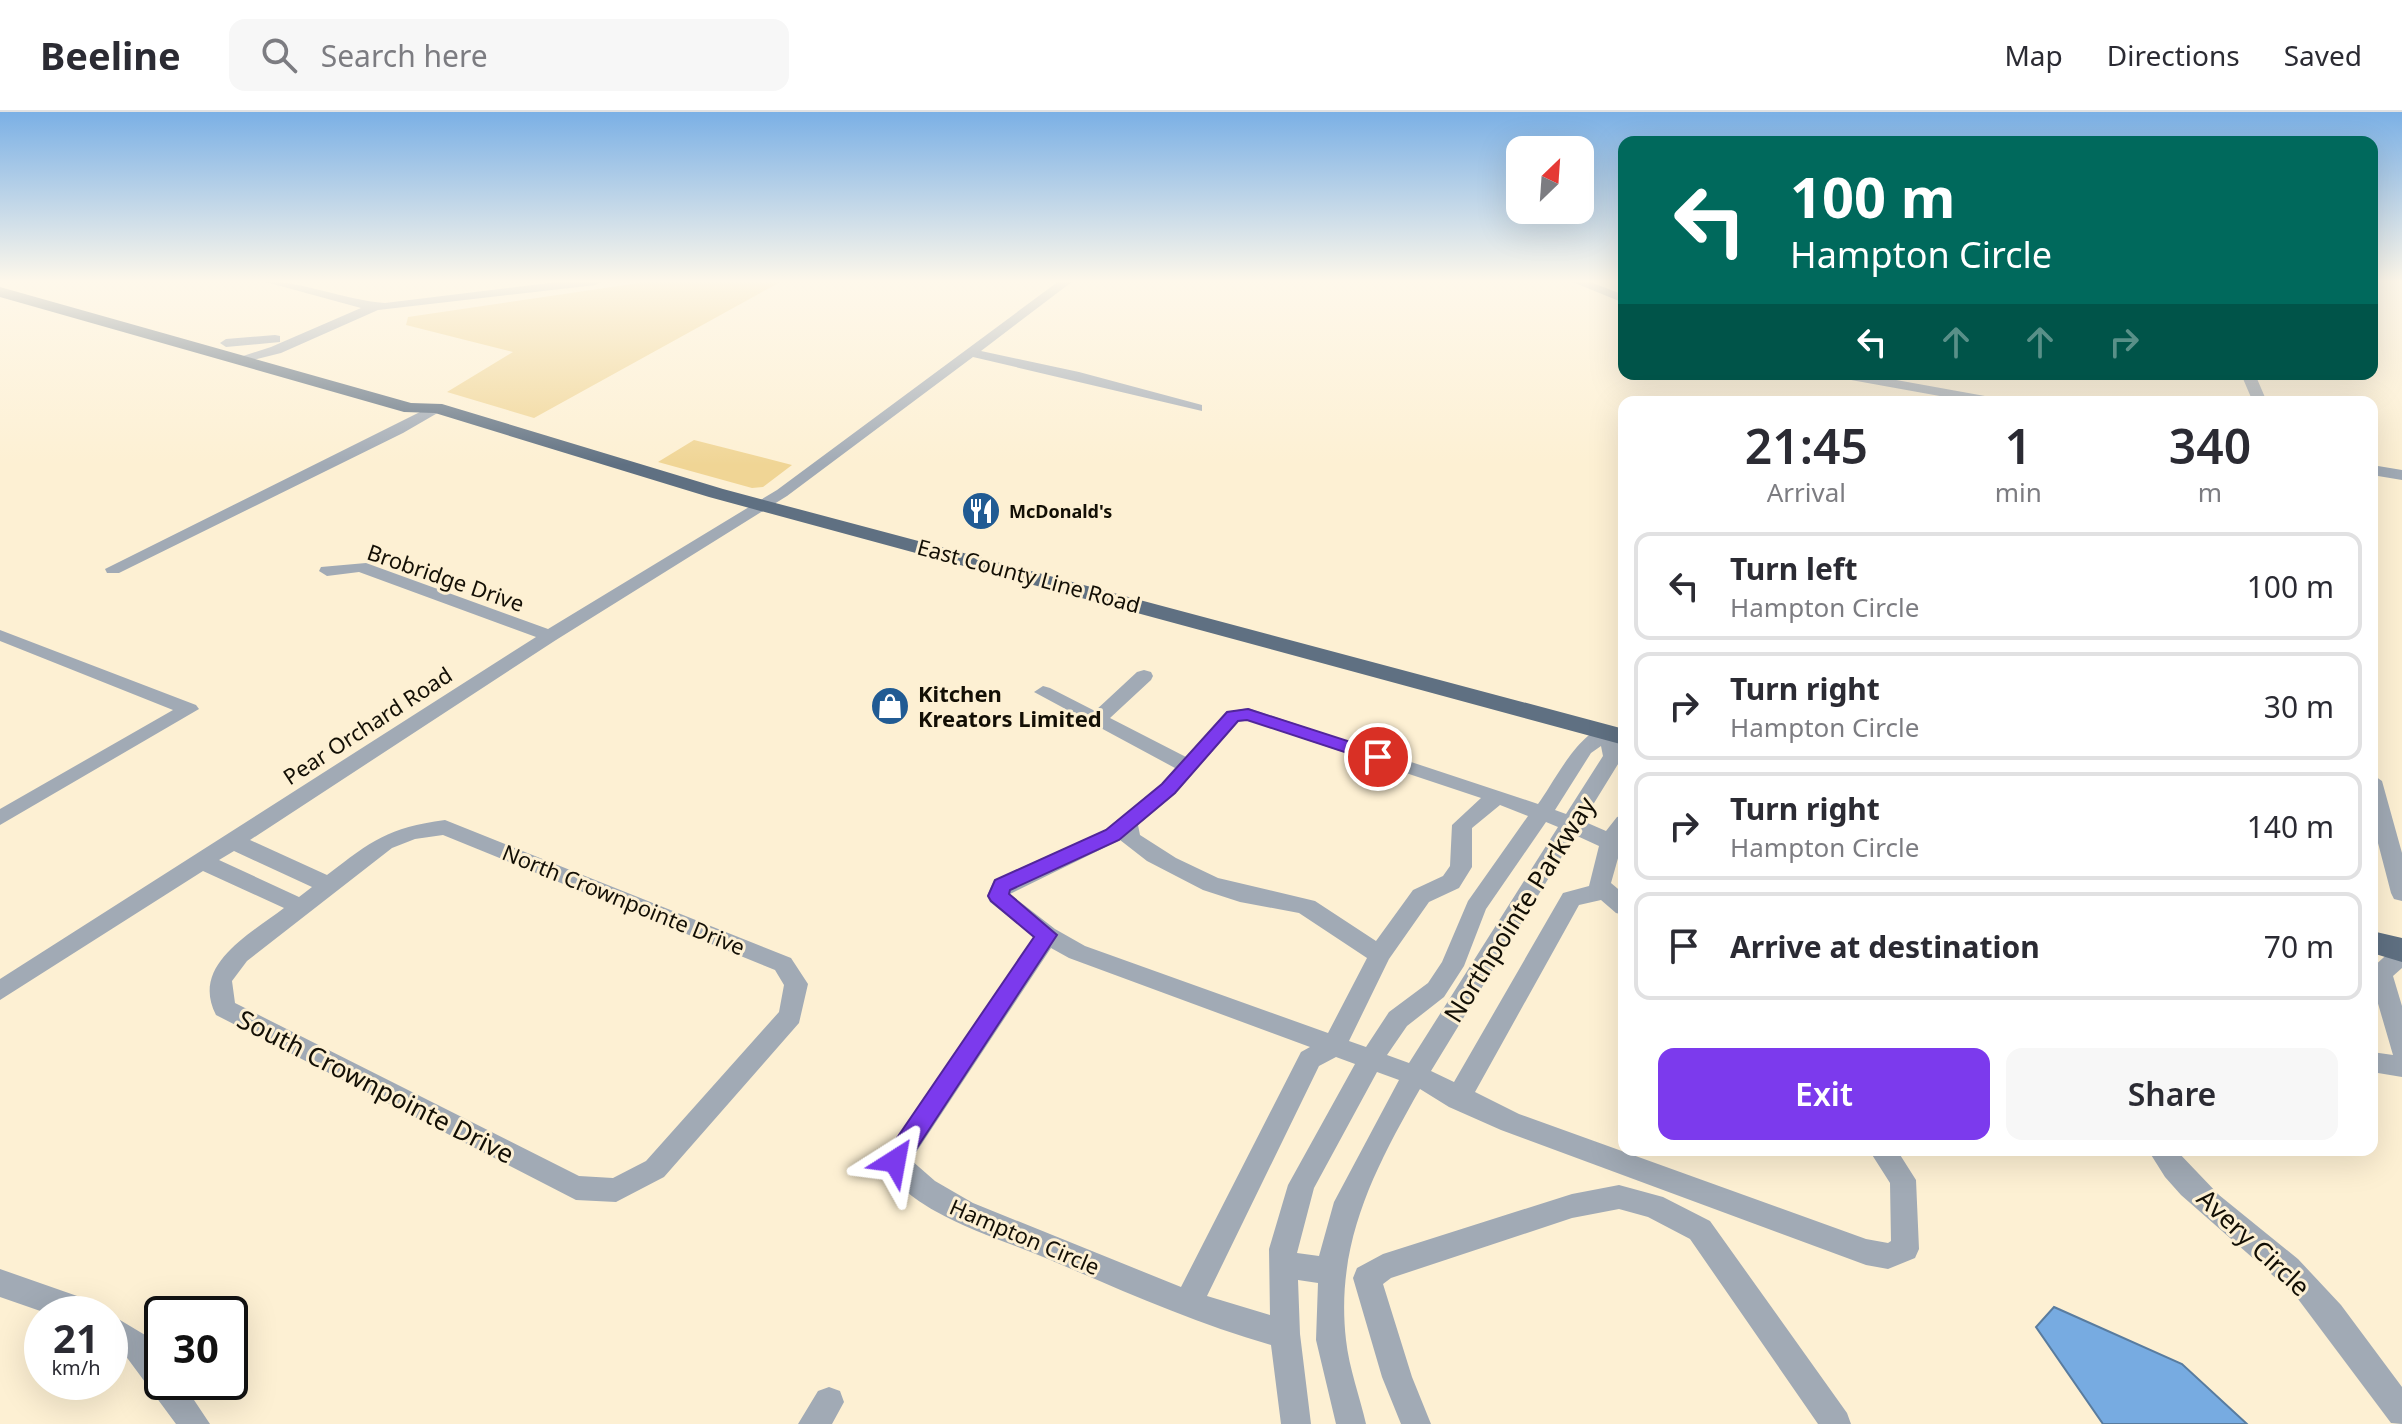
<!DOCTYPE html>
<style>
:root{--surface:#fff;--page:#f7f7f7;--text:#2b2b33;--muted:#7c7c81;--line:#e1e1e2;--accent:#7c3aed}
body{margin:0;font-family:"Noto Sans",sans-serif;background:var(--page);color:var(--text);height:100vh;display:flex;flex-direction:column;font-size:30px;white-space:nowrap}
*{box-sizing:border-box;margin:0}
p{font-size:26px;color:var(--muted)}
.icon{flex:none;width:44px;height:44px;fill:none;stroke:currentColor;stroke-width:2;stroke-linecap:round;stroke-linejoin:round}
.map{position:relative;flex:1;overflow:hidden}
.panel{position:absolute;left:1618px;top:284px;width:760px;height:760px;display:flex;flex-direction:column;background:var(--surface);border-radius:16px;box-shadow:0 8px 32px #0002}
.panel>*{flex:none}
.banner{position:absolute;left:1618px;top:24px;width:760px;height:244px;border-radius:16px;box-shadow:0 8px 32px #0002;background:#00695c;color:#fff;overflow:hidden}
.needle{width:52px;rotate:25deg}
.fabs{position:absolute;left:1506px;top:24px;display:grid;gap:16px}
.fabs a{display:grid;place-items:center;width:88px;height:88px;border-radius:16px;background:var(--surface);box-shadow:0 8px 32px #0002;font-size:40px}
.speed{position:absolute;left:24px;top:1184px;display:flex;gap:16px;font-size:40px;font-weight:700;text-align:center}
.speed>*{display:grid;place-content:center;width:104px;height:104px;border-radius:50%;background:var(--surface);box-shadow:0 8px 32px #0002;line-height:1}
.speed small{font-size:20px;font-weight:400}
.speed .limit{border:4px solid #111;border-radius:12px;background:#fff;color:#111}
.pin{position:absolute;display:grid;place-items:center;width:68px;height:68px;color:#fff;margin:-34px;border:4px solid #fff;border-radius:50%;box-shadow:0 2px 8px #0007}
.me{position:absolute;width:88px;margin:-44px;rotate:34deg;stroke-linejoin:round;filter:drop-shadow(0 0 6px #0008)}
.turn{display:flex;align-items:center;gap:28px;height:168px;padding:0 40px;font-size:36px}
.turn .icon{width:104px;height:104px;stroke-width:2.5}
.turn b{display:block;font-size:56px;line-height:68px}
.lanes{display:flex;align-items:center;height:76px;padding:0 40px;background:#0003;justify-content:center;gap:40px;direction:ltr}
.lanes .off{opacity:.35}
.eta{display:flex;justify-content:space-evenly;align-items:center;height:136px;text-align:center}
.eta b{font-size:48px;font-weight:600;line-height:56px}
.button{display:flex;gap:16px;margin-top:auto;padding:16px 40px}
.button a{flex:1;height:92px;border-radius:16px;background:var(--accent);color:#fff;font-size:32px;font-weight:600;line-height:92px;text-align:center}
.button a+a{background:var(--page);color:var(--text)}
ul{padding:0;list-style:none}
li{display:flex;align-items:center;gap:24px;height:108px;margin:0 16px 12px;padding:0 24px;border:4px solid var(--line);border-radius:16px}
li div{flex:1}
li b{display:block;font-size:30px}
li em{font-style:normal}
header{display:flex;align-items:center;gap:48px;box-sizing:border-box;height:112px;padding:0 40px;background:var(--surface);border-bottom:2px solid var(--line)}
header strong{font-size:38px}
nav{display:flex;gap:44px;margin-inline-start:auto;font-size:28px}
.search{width:560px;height:72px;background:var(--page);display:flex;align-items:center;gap:20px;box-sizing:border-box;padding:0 28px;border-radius:16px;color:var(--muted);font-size:30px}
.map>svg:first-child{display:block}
.green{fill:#f0d595}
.water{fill:#77abe1;stroke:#597c9f;stroke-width:2}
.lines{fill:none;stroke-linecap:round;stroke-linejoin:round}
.minor{fill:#a1aab5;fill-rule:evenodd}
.major{fill:#5f7082;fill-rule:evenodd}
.route{fill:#7c3aed;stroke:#51269a;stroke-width:2}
.labels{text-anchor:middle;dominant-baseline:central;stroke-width:6;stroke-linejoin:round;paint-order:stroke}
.far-poi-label{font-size:18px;font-weight:bold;fill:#130f05;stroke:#fdf0d3;text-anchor:start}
.street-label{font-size:22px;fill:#130f05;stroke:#fdf0d3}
.poi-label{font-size:22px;font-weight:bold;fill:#130f05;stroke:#fdf0d3;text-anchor:start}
.near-street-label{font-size:26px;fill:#130f05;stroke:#fdf0d3}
</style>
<header>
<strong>Beeline</strong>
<div class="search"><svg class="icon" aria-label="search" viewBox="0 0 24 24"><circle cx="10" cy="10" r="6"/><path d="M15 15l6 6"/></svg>Search here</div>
<nav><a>Map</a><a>Directions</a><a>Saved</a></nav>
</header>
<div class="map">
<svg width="2402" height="1312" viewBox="0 0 2402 1312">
<rect width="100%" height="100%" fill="#fdf0d3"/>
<path class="green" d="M652,169H782L534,306L447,280L513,240L406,213L408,205Z
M694,328L792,353L763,375L752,376L658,350Z"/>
<path class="water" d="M2054,1195L2182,1252L2247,1312H2103L2036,1215Z"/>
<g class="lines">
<path class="minor" d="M262,169C304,169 343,188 385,191L565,169H602L596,173L378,198L281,241L237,252V246L271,235L361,196Z
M1059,169H1073L981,239L1079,260L1202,293V299L973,245L787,384L556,528L250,728L327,763C373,728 387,716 445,708L791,846L808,872L799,911L664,1065L616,1090L576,1088L216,903C190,853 250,822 284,796L203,759L0,888V867L536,525L359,460L327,464L319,459L321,455L366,451L548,517L777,378ZM443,723L775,858L784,873L779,900L646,1049L613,1066L579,1064L235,891L232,869L247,849L392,736L415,727ZM234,739L312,775L299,785L219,748Z
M1570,169H1588L1624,183V191Z
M275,223L280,224V230L226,235L220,231L226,227Z
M1833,262H1863L1996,286L2003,290H1973L1840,266Z
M2241,262H2255L2267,290H2253Z
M436,292L443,296L441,299L403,321L119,461H107L105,457Z
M2372,353L2402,358V368L2372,363Z
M0,518L196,593L199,597L0,713V697L173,598L0,529Z
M1144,558L1151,560L1153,564L1151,568L1110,606L1186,645L1226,600L1248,596L1538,692C1554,671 1584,607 1614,616L1623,644L1583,709L1606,719L1617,705L1624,703V725L1611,771L1624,782V803L1616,801L1601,788L1579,793L1475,980L1519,1002L1866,1127L1888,1131L1891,1129L1890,1071L1869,1038H1897L1916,1068L1919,1137L1915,1146L1888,1157L1866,1153L1501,1018L1449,995L1420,977C1374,1058 1335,1132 1346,1228C1349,1256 1360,1285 1366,1312H1336L1316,1228L1318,1171L1298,1168L1300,1222L1311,1312H1281L1271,1233C1194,1211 1121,1178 1048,1147C1010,1131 970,1119 935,1099C914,1087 892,1071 882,1049L1034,825L990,790L987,784L994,768L1105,718L1161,672L1175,656L1034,580L1043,574L1050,576L1095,599L1137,560ZM1247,608L1481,686L1452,713L1450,754L1443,764L1413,778L1376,829L1315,789L1218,766L1176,746L1140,723L1138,713L1175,682L1239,609ZM1601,634L1603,644L1566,702L1555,698L1591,641ZM1500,693L1528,704L1468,789L1442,850L1428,871L1389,900L1366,935L1349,929L1389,847L1429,790L1459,776L1472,755V716ZM1546,710L1558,715L1409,951L1387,943L1407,914L1444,885L1464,854L1486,797ZM1575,723L1599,734L1589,774L1563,781L1454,970L1431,959ZM1120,728L1147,749L1203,778L1240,790L1299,801L1367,846L1328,921L1085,834L1055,817L1010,782ZM1051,836L1069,846L1310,935L1301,940L1181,1175L973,1091L935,1069L911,1048ZM1336,945L1355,952L1288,1073L1269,1137L1270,1203L1207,1184L1319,954ZM1377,960L1399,968L1334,1090L1319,1144L1297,1141L1314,1076Z
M2372,662L2382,669L2402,741V789L2394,787L2391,781L2372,708Z
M2402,833V856L2393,864L2402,894V965L2372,960V940L2393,943L2372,871V856L2394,836Z
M2148,1038H2176L2219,1083L2298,1147L2341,1193L2402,1275V1312L2391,1311L2295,1183L2181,1083L2165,1065Z
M1619,1073L1663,1085L1710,1109L1847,1301L1851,1312H1818L1690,1127L1648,1105L1619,1097L1572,1106L1391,1166L1383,1172L1412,1265L1431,1312H1401L1382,1265L1353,1166L1357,1156L1383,1142L1572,1082Z
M0,1157L100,1192L105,1202H49L0,1185Z
M110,1202L145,1223L162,1244V1270H182L210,1312H176L125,1243L110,1233Z
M829,1275L840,1279L844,1290L832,1312H798L818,1279Z"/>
<path class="major" d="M0,175L411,291L442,292L723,377L1624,617V633L709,385L435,301L404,300L0,185Z
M2372,819L2402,826V850L2372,841Z"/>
</g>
<linearGradient id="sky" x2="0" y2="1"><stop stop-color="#7bb0e5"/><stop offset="0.48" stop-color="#fef8eb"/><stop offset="1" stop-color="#fef8eb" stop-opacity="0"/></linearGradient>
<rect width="2402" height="353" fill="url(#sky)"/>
<path class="route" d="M1248,597L1385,641L1387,645L1378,651L1247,608L1238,609L1175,681L1119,728L1010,778L1009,782L1057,823L903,1057L895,1060L886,1057L883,1049L886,1042L1034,825L991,789L988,784L995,768L1106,718L1162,672L1227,600Z"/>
<defs>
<symbol id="restaurant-disc" viewBox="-11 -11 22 22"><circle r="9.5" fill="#215b93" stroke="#fdf0d3"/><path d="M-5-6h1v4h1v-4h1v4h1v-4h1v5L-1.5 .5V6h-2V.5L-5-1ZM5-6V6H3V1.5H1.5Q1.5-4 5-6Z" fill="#fff"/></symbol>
<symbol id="shop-disc" viewBox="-11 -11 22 22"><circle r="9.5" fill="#215b93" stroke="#fdf0d3"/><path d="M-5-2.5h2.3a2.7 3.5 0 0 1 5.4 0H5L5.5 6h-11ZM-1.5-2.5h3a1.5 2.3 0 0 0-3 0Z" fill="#fff"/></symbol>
</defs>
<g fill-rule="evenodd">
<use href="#restaurant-disc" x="959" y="377" width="44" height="44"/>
<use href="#shop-disc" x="868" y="572" width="44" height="44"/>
</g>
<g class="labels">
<g class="far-poi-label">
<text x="1009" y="399">McDonald's</text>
</g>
<g class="street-label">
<text transform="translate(1029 463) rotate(15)">East County Line Road</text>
<text transform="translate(446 465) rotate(19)">Brobridge Drive</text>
<text transform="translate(367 613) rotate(-33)">Pear Orchard Road</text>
<text transform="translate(624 787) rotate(22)">North Crownpointe Drive</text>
<text transform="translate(1025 1124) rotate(23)">Hampton Circle</text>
</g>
<g class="poi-label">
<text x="918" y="581">Kitchen<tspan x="918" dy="25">Kreators Limited</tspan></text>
</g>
<g class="near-street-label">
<text transform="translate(1519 797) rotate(-58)">Northpointe Parkway</text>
<text transform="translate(376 974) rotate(27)">South Crownpointe Drive</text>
<text transform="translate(2254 1130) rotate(43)">Avery Circle</text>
</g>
</g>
</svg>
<div class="fabs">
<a><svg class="needle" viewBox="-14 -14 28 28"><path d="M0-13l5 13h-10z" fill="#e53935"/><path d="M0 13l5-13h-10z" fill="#7c7c81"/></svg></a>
</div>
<div class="speed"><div>21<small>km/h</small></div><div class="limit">30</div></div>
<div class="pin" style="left:1378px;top:645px;background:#d93025"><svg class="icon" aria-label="arrive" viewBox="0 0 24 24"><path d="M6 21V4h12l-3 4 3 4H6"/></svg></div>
<svg class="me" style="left:895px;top:1049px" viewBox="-20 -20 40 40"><path d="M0-17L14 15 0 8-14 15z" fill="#7c3aed" stroke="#fff" stroke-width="4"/></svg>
<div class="banner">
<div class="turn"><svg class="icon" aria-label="left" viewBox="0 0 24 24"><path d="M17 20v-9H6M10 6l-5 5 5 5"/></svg><div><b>100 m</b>Hampton Circle</div></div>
<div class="lanes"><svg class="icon" aria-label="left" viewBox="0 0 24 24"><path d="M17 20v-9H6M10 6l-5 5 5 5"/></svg><svg class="icon off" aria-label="ahead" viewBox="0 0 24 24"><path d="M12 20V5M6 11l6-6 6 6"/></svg><svg class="icon off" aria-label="ahead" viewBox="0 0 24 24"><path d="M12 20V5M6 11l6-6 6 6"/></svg><svg class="icon off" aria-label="right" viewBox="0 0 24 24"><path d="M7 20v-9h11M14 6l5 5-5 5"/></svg></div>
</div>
<section class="panel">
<div class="eta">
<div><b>21:45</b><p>Arrival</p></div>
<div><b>1</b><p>min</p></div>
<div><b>340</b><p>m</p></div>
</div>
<ul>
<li><svg class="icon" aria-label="left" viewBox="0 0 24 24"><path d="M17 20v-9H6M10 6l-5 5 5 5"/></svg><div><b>Turn left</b><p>Hampton Circle</p></div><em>100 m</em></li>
<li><svg class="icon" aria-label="right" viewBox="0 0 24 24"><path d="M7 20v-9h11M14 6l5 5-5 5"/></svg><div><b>Turn right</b><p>Hampton Circle</p></div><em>30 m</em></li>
<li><svg class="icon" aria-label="right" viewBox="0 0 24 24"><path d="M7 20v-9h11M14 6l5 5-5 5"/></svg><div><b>Turn right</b><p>Hampton Circle</p></div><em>140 m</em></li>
<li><svg class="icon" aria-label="arrive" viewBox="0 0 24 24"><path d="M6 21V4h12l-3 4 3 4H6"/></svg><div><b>Arrive at destination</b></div><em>70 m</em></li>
</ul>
<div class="button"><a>Exit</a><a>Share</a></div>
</section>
</div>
